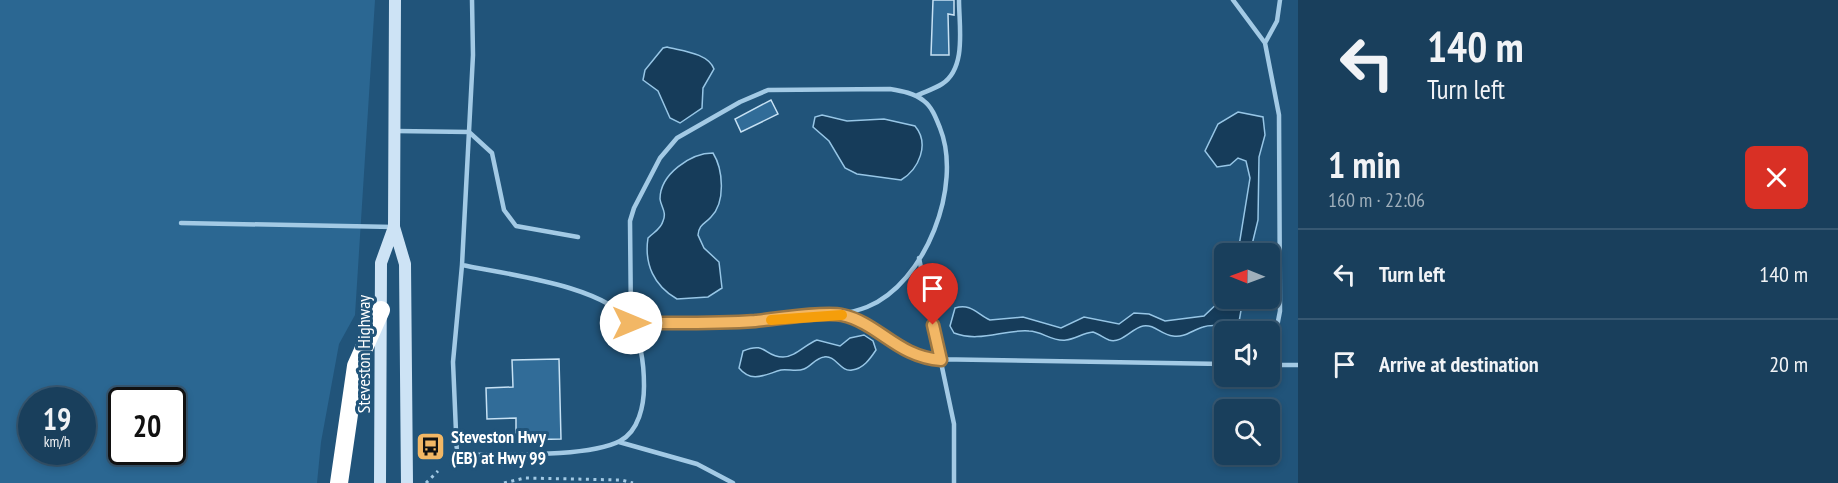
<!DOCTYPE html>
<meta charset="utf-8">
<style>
:root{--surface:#193f5c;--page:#224662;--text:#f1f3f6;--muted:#9fafbb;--line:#375872}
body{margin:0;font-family:"PT Sans Narrow",sans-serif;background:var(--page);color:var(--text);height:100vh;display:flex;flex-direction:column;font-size:22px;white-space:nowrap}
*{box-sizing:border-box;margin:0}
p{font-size:20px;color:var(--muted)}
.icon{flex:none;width:33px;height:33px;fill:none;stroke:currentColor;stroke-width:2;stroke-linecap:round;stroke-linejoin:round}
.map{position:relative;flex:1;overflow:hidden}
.details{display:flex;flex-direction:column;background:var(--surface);width:540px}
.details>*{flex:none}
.banner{background:#193f5c;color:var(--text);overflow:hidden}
.needle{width:39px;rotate:271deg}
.fabs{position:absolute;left:1214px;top:243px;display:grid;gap:12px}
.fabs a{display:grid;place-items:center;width:66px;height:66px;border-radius:9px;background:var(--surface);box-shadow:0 3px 9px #0003,0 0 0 2px var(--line);font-size:30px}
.speed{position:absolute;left:18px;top:387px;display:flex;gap:12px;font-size:30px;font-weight:700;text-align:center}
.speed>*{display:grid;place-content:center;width:78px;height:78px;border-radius:50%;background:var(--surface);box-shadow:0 3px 9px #0003,0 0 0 2px var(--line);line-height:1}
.speed small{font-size:15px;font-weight:400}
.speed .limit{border:3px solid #111;border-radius:9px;background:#fff;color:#111}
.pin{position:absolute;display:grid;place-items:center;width:51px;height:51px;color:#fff;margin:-62px -26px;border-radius:50% 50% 50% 0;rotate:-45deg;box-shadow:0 0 6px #0007}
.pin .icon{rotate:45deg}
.me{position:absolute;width:66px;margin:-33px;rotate:90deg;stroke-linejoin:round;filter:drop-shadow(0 0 4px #0008)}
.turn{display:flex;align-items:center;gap:21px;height:126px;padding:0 30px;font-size:27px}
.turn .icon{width:78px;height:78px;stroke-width:2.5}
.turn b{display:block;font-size:42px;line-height:51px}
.round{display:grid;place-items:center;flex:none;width:63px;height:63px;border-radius:9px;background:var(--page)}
.head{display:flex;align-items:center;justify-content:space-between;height:102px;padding:0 30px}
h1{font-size:36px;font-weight:700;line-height:45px}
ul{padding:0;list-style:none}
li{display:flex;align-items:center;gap:18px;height:90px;padding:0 30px;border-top:2px solid var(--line)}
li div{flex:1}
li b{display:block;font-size:22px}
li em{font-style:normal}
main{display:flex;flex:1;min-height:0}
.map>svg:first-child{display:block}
.green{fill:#2b6792;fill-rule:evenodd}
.water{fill:#163c5a;stroke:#97c6e6;stroke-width:1.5}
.building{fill:#316c98;stroke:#c6e1f4;stroke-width:1.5}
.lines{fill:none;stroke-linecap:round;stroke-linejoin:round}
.path{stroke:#a3cae5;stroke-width:3;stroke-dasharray:3 4.5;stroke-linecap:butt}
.lane{stroke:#a3cae5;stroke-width:4.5}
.secondary{stroke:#cde3f5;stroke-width:12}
.highway{stroke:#fff;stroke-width:18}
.route-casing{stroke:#9d7742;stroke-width:15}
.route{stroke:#f2b765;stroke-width:10}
.slow{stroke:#f59e0b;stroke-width:10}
.labels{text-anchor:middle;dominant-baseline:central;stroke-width:6;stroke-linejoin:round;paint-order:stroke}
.street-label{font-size:18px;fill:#fff;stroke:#21547a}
.poi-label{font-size:18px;font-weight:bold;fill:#fff;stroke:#21547a;text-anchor:start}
</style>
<main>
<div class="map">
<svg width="1298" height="483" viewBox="0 0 1298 483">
<rect width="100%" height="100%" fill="#21547a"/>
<path class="green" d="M0,0H375L355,315L339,344L321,442L317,483H0ZM32,400H82V452H32ZM122,400H172V452H122Z"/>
<path class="water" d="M667,47C682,51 708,53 714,69L703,88L702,108L680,123L670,118L658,91L643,80L645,70L663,48Z
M1238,112L1263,117L1265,135L1259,157L1258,220L1250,253H1240L1239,246L1250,178L1246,161L1238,158L1230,165L1217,167L1205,151L1218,124Z
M822,115L847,121L884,119L915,126C930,144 919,169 901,180L857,174L845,168L829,141L813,127L815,117Z
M713,153C723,169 726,202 711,217C705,224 699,224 698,235L704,248L719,262L722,288L708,297L677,299C654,286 644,264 648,238C654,232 661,229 663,221C667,212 661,207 660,199C660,174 691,153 713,153Z
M1224,297L1243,299L1239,322C1226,331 1217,322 1203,327C1192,330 1185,338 1173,336C1161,335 1155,324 1143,326C1132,328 1122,344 1109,340C1104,338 1099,334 1093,332C1083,333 1075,339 1066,340C1052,342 1042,331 1029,331C1004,329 980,343 954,333L950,326L955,308C971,303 977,314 990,320L1023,317L1061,328L1084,317L1119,324L1134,313L1149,314L1165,321L1204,316Z
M864,335L873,341L876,350C870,359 863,369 852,370C840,372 836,355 824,357C816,358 811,366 804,369C797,372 789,369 781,370C766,374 752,384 739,368L743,351C767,341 764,357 783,357C795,357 806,344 817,340L840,346L850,338Z"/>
<path class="building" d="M933,0H954V15L948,14L949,55H931Z
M771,100L778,114L741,132L735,119Z
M559,359L561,439L516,440V418L487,419L486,388L513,387L512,360Z"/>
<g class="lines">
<path class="path" d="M426,483L438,471
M504,483L525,478L621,480L633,483"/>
<path class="lane" d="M1233,0L1265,43L1279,115L1280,311L1275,337L1269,345
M1265,43L1277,21L1280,0
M890,89C902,91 914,93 924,101C932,107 936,118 940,128C963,185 926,283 867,307C844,316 819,316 795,318C740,322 686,323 631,323L630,221L634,208L660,158L677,138L740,102L768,90Z
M916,96C924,92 934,89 942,84C967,68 959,26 959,0
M396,131L469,132L492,153L504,210L516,226L578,237
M181,223L394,227
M919,258L954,424V483
M462,265C505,274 608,286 631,324C641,341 644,366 644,386C644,405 639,431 620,441C588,458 497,454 457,455L453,362L462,265L473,55L472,0
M841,314C871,327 895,348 926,359L1224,364
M1269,360L1282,365H1298
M619,442L697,464L733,483"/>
<path class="secondary" d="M394,227L405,264L407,483
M380,483L381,263L394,227L395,0"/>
<path class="highway" d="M339,483L356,366L381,310"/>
</g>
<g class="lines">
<defs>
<path id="route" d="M631,323C672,323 714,324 755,321C774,319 826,311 842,315C879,323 897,357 941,360L933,325"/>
</defs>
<use href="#route" class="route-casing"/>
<use href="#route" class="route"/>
<path class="slow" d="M771,320L842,315"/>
</g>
<defs>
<symbol id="bus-square" viewBox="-11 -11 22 22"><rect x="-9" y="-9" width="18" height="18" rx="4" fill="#f2b765" stroke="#21547a"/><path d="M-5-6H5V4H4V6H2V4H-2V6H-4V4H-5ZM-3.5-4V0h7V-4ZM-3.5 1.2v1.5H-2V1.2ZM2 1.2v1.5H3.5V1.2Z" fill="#111"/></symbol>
</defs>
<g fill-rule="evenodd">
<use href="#bus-square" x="414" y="430" width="33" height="33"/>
</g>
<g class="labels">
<g class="street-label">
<text transform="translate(363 354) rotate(-90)">Steveston Highway</text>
</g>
<g class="poi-label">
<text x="451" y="436">Steveston Hwy<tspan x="451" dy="21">(EB) at Hwy 99</tspan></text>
</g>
</g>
</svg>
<div class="fabs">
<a><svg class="needle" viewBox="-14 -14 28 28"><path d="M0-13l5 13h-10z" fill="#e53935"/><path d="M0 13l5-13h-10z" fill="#9fafbb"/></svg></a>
<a><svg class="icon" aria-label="sound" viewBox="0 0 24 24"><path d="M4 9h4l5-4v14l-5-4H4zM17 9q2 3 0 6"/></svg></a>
<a><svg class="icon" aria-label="search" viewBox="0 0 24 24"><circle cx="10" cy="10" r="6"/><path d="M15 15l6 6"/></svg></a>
</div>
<div class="speed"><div>19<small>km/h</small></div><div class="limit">20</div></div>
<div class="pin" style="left:933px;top:325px;background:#d93025"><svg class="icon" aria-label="arrive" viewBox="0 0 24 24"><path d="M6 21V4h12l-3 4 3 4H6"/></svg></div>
<svg class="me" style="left:631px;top:323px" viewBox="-20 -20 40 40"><circle r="19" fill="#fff"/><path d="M0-13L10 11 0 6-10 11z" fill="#f2b765"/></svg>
</div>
<section class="details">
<div class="banner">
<div class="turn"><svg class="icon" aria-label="left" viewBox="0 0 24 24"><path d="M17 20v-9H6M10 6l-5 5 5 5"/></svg><div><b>140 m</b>Turn left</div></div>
</div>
<div class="head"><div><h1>1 min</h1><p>160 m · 22:06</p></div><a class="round" style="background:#d93025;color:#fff"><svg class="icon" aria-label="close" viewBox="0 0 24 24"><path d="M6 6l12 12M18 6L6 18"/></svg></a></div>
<ul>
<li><svg class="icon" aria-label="left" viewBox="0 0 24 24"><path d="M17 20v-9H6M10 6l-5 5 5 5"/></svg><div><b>Turn left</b></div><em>140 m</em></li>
<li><svg class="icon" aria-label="arrive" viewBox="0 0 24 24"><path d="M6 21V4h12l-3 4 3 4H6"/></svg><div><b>Arrive at destination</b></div><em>20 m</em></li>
</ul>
</section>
</main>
